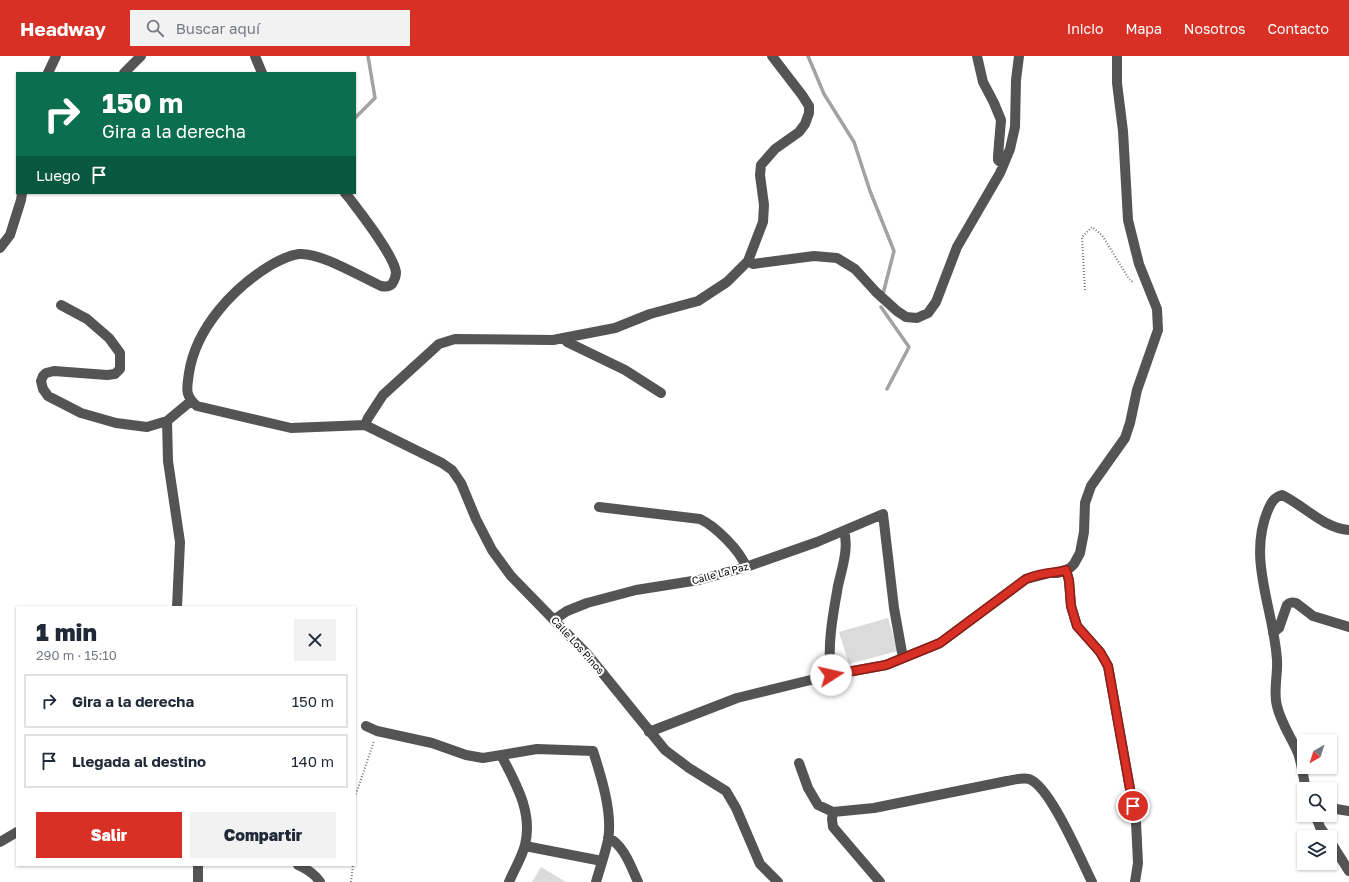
<!DOCTYPE html>
<html lang="es">
<meta charset="utf-8">
<style>
:root{--surface:#fff;--page:#f2f2f3;--text:#1f2937;--muted:#747a83;--line:#e0e1e3;--accent:#d93025}
body{margin:0;font-family:"Golos Text",sans-serif;background:var(--page);color:var(--text);height:100vh;display:flex;flex-direction:column;font-size:15px;white-space:nowrap}
*{box-sizing:border-box;margin:0}
p{font-size:13px;color:var(--muted)}
.icon{flex:none;width:22px;height:22px;fill:none;stroke:currentColor;stroke-width:2;stroke-linecap:round;stroke-linejoin:round}
.map{position:relative;flex:1;overflow:hidden}
.sheet{position:absolute;left:16px;top:550px;width:340px;height:260px;display:flex;flex-direction:column;background:var(--surface);border-radius:0px;box-shadow:0 1px 3px #0004}
.sheet>*{flex:none}
.hud{position:absolute;left:16px;top:16px;width:340px;height:122px;border-radius:0px;box-shadow:0 1px 3px #0004;background:#0b6e4f;color:#fff;overflow:hidden}
.needle{width:26px;rotate:219deg}
.buttons{position:absolute;left:1297px;top:678px;display:grid;gap:8px}
.buttons a{display:grid;place-items:center;width:40px;height:40px;border-radius:0px;background:var(--surface);box-shadow:0 1px 3px #0004;font-size:20px}
.pin{position:absolute;display:grid;place-items:center;width:34px;height:34px;color:#fff;margin:-17px;border:2px solid #fff;border-radius:50%;box-shadow:0 1px 4px #0007}
.me{position:absolute;width:44px;margin:-22px;rotate:80deg;stroke-linejoin:round;filter:drop-shadow(0 0 3px #0008)}
.turn{display:flex;align-items:center;gap:14px;height:84px;padding:0 20px;font-size:18px}
.turn .icon{width:52px;height:52px;stroke-width:2.5}
.turn b{display:block;font-size:28px;line-height:34px}
.then{display:flex;align-items:center;height:38px;padding:0 20px;background:#0003;gap:8px;font-size:15px}
.round{display:grid;place-items:center;flex:none;width:42px;height:42px;border-radius:0px;background:var(--page)}
.summary{display:flex;align-items:center;justify-content:space-between;height:68px;padding:0 20px}
h1{font-size:24px;font-weight:800;line-height:30px}
.primary-button{display:flex;gap:8px;margin-top:auto;padding:8px 20px}
.primary-button a{flex:1;height:46px;border-radius:0px;background:var(--accent);color:#fff;font-size:16px;font-weight:800;line-height:46px;text-align:center}
.primary-button a+a{background:var(--page);color:var(--text)}
ul{padding:0;list-style:none}
li{display:flex;align-items:center;gap:12px;height:54px;margin:0 8px 6px;padding:0 12px;border:2px solid var(--line);border-radius:0px}
li div{flex:1}
li b{display:block;font-size:15px}
li em{font-style:normal}
header{display:flex;align-items:center;gap:24px;box-sizing:border-box;height:56px;padding:0 20px;background:var(--accent);color:#fff}
header strong{font-size:19px}
nav{display:flex;gap:22px;margin-inline-start:auto;font-size:14px}
.search{width:280px;height:36px;background:var(--page);display:flex;align-items:center;gap:10px;box-sizing:border-box;padding:0 14px;border-radius:0px;color:var(--muted);font-size:15px}
.map>svg:first-child{display:block}
.green{fill:#dbdbdb}
.lines{fill:none;stroke-linecap:round;stroke-linejoin:round}
.stream{stroke:#a2a2a2;stroke-width:3.5}
.path{stroke:#767676;stroke-width:2;stroke-dasharray:1 2;stroke-linecap:butt}
.minor{stroke:#545454;stroke-width:10}
.route-casing{stroke:#8d1f18;stroke-width:10}
.route{stroke:#d93025;stroke-width:7}
.labels{text-anchor:middle;dominant-baseline:central;stroke-width:4;stroke-linejoin:round;paint-order:stroke}
.street-label{font-size:10px;fill:#000;stroke:#fff}
</style>
<header>
<strong>Headway</strong>
<div class="search"><svg class="icon" aria-label="search" viewBox="0 0 24 24"><circle cx="10" cy="10" r="6"/><path d="M15 15l6 6"/></svg>Buscar aquí</div>
<nav><a>Inicio</a><a>Mapa</a><a>Nosotros</a><a>Contacto</a></nav>
</header>
<div class="map">
<svg width="1349" height="826" viewBox="0 0 1349 826">
<rect width="100%" height="100%" fill="#fff"/>
<path class="green" d="M888,562L898,595L849,608L839,576Z
M541,811L566,826H532Z"/>
<g class="lines">
<path class="stream" d="M808,0L824,38L854,86L870,135L894,195L883,238
M355,62L375,42L368,0
M881,251L909,291L887,333"/>
<path class="path" d="M1085,234L1082,181L1092,171L1102,179L1129,223L1134,227
M355,741L374,685
M355,782V798
M351,826L353,809"/>
<path class="minor" d="M255,0L262,17
M977,0L983,26L994,47L1001,64L998,100V104L1003,108
M48,17L56,0
M124,17L141,0
M345,137L350,143C362,159 393,198 396,216C396,220 394,225 392,228C389,231 386,231 381,230C361,221 320,196 299,198C289,199 280,204 271,209C233,232 196,272 189,317C187,332 184,339 197,350L291,372L365,369L442,407L452,414L461,427L476,463L492,494L511,520L587,598L665,694L689,712L726,735L736,752L760,808L778,826
M0,192L10,179L21,144L22,137
M748,205L753,208L814,200L837,202L855,213L876,236L897,255L906,261L917,262L928,257L936,246L957,191L1000,117L1010,93L1015,71L1016,24L1019,0
M61,249L87,263L109,282L120,297V313L115,318L107,319L54,315L46,317L43,320L41,325L43,333L48,340L81,357L116,367L147,371L167,365L191,345
M565,282L567,286L625,314L661,337
M167,365L168,405L180,486L177,551
M365,369L368,362L383,339L439,288L455,283L553,284L615,272L650,258L698,245L727,226L748,205L763,166L764,149L760,119L761,109L775,93L799,76L805,68L809,57V50L802,39L772,0
M599,451L700,463C715,470 740,494 746,511
M1066,514L1069,525L1071,550L1077,570L1100,596L1108,610L1136,766L1138,807L1135,826
M555,563L567,555L587,547L636,534L699,524L746,511L817,486L883,458L894,552L903,602
M1273,577L1279,572L1287,549C1290,546 1292,546 1296,547L1313,560L1349,571
M831,619C827,589 833,558 838,530C842,512 849,492 844,475
M366,670L377,675L432,687L466,699L483,702L537,693L593,695C601,720 613,757 608,784C605,798 600,812 596,826
M649,676L737,642L831,619L886,609L940,587L1026,523L1050,517H1058L1070,512L1074,508L1080,497L1084,476L1085,447L1091,430L1125,382L1130,367L1137,334L1158,274L1157,253L1139,208L1128,164L1123,75L1117,27V0
M501,699C516,728 533,756 525,789C522,801 514,814 509,826
M799,707L808,732L818,749L833,756L874,752L1007,725C1014,724 1022,721 1029,723C1050,730 1081,804 1092,826
M1306,733C1303,721 1302,708 1298,697C1291,681 1281,667 1277,650C1273,635 1278,619 1277,604C1274,554 1247,503 1268,454C1271,447 1274,441 1282,439C1305,450 1323,472 1349,474
M1330,752L1349,755
M833,756L832,763L833,771L880,826
M1315,759L1320,771L1327,781
M608,782C623,787 632,813 638,826
M1330,785L1349,815
M0,786L17,776
M525,790L602,805
M298,809C307,813 315,818 320,826
M198,826V809"/>
</g>
<g class="lines">
<defs>
<path id="route" d="M831,619L886,609L940,587L1026,523C1034,520 1041,518 1049,517C1055,516 1060,516 1066,514L1069,524L1071,550L1077,570L1100,596L1108,610L1133,750"/>
</defs>
<use href="#route" class="route-casing"/>
<use href="#route" class="route"/>
</g>
<g class="labels">
<g class="street-label">
<text transform="translate(720 517) rotate(-15)">Calle La Paz</text>
<text transform="translate(578 589) rotate(48)">Calle Los Pinos</text>
</g>
</g>
</svg>
<div class="buttons">
<a><svg class="needle" viewBox="-14 -14 28 28"><path d="M0-13l5 13h-10z" fill="#e53935"/><path d="M0 13l5-13h-10z" fill="#747a83"/></svg></a>
<a><svg class="icon" aria-label="search" viewBox="0 0 24 24"><circle cx="10" cy="10" r="6"/><path d="M15 15l6 6"/></svg></a>
<a><svg class="icon" aria-label="layers" viewBox="0 0 24 24"><path d="M12 4l9 5-9 5-9-5zM3 14l9 5 9-5"/></svg></a>
</div>
<div class="pin" style="left:1133px;top:750px;background:#d93025"><svg class="icon" aria-label="arrive" viewBox="0 0 24 24"><path d="M6 21V4h12l-3 4 3 4H6"/></svg></div>
<svg class="me" style="left:831px;top:619px" viewBox="-20 -20 40 40"><circle r="19" fill="#fff"/><path d="M0-13L10 11 0 6-10 11z" fill="#d93025"/></svg>
<div class="hud">
<div class="turn"><svg class="icon" aria-label="right" viewBox="0 0 24 24"><path d="M7 20v-9h11M14 6l5 5-5 5"/></svg><div><b>150 m</b>Gira a la derecha</div></div>
<div class="then">Luego<svg class="icon" aria-label="arrive" viewBox="0 0 24 24"><path d="M6 21V4h12l-3 4 3 4H6"/></svg></div>
</div>
<section class="sheet">
<div class="summary"><div><h1>1 min</h1><p>290 m · 15:10</p></div><a class="round"><svg class="icon" aria-label="close" viewBox="0 0 24 24"><path d="M6 6l12 12M18 6L6 18"/></svg></a></div>
<ul>
<li><svg class="icon" aria-label="right" viewBox="0 0 24 24"><path d="M7 20v-9h11M14 6l5 5-5 5"/></svg><div><b>Gira a la derecha</b></div><em>150 m</em></li>
<li><svg class="icon" aria-label="arrive" viewBox="0 0 24 24"><path d="M6 21V4h12l-3 4 3 4H6"/></svg><div><b>Llegada al destino</b></div><em>140 m</em></li>
</ul>
<div class="primary-button"><a>Salir</a><a>Compartir</a></div>
</section>
</div>
